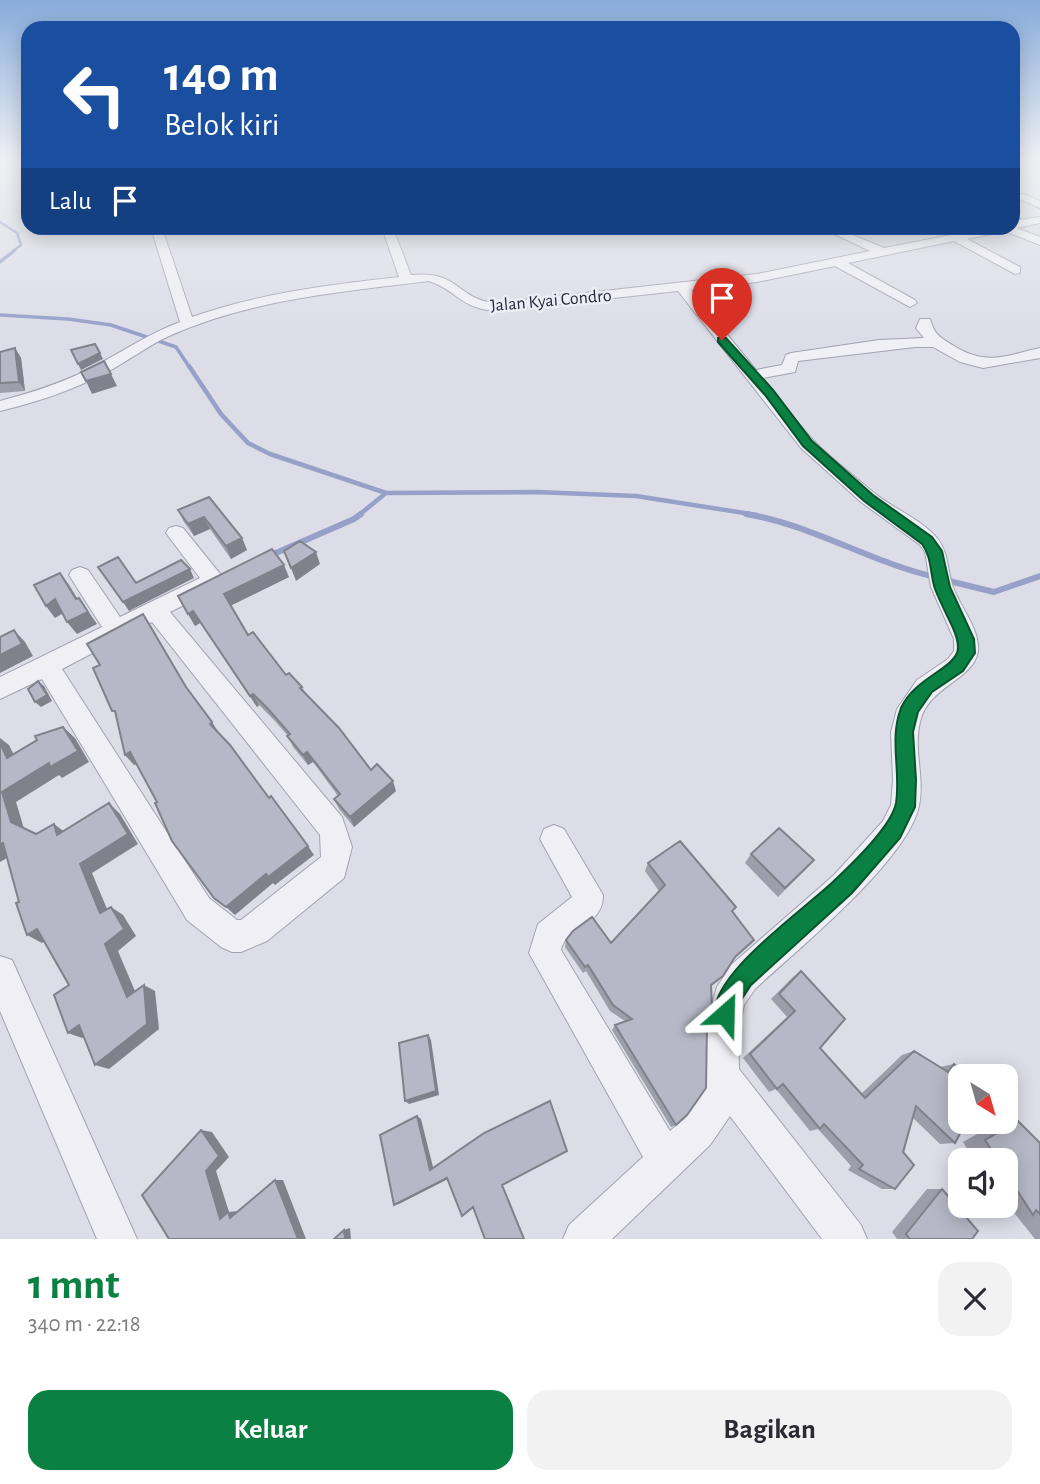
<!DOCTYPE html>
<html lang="id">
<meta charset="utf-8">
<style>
:root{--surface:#fff;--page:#f2f2f3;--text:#2b2b33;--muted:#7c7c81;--accent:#0b8043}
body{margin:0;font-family:"Alegreya Sans",sans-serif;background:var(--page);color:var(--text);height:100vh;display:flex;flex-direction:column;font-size:26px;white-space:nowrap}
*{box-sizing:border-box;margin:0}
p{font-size:23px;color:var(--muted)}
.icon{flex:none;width:38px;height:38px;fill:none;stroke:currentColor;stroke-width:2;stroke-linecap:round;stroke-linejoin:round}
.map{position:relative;height:1239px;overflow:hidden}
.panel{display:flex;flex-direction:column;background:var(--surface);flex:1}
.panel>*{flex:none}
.banner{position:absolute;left:21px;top:21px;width:999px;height:214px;border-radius:21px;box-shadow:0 4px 18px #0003;background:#1a4fa0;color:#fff;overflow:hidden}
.needle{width:46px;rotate:143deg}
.fabs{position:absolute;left:948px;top:1064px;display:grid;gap:14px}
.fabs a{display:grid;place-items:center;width:70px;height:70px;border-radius:14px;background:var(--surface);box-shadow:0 4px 18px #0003;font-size:35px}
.pin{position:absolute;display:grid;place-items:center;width:60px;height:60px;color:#fff;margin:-72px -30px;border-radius:50% 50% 50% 0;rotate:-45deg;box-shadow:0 0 7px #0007}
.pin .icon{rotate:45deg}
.me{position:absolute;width:77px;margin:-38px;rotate:25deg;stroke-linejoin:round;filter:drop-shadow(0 0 5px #0008)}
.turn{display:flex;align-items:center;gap:24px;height:147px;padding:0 28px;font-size:32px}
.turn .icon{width:91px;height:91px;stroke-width:2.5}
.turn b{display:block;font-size:49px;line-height:60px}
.then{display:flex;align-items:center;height:66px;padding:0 28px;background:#0003;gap:14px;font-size:26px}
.round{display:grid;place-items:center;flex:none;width:74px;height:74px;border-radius:21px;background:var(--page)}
.overview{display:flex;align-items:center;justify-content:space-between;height:119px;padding:0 28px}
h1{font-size:42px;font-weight:700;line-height:52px;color:var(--accent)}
.action{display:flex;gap:14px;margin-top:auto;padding:14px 28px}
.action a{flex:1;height:80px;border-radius:21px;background:var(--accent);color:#fff;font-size:28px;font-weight:700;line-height:80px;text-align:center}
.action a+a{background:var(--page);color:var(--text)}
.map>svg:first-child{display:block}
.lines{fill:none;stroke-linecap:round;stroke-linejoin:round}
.stream-far3{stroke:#96a0c8;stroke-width:2.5}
.stream-far2{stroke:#96a0c8;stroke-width:3.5}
.stream-far1{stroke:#96a0c8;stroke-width:4.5}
.stream{stroke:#96a0c8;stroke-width:6}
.minor-casing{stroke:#a2a3b1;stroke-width:2}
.minor{fill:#efeff5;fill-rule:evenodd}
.wall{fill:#9d9eab}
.shaded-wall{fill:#80818b}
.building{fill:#b7b8c7;stroke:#80818b;stroke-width:2}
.route{fill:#0b8043;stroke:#07532c;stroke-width:2}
.labels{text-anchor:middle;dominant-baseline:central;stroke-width:5;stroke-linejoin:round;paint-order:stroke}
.far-street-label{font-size:18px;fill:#26283d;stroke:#ecedf5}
</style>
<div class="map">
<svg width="1040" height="1239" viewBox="0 0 1040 1239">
<rect width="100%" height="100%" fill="#dcdde7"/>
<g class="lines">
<path class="stream-far3" d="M0,222L17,233L21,245L13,251"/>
<path class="stream-far2" d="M0,262L15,250
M0,315L68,319L111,325L176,347L190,368"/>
<path class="stream-far1" d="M189,366L221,414L248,443L270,454L386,493L536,492L636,496L757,515
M359,515L386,493"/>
<path class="stream" d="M746,514C812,525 870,562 935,577
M269,556L354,519L361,514
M945,580L994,592L1040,576"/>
<defs>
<path id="minor" d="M1023,194L1040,201V208L1019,199V195Z
M1040,217V223L1017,228L1040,237V245L1005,231L967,239L1020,267V273L1015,274L954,241L848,263L915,300L917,303L910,307L835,266L757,282L691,290L756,370L782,365L786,355L791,353L879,340L924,338L916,328L920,319H930C935,335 938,336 954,346C986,366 1005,356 1040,348V358L983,368L960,362L933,347H915L798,361L795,372L763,378C779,398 795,421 813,440C830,458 853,475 873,492C892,508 921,519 937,538C949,553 947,570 953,587C960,607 980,629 978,651C974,680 928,686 920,722C913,749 925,778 919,806C908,860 797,950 755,989L744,1005L738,1030L739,1069L861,1225L867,1239H822L730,1116L710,1145L612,1239H563L569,1225L643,1157L529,953L538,924L572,897L540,839L544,829L554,825L564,829L603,895C604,926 565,927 561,950L670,1131L684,1119L703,1092L704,1030L717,987L731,965L834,875L883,821L891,805L893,780L891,732L897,709L917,680L948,659L954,651V639L931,587L925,552L920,545L861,502L801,448L678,291L494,311C458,307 458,291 429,281C341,292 252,299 169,336C147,346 127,362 105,373C71,391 37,402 0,411V401C34,392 66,382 97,365C125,350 150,333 180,322L151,228H162L192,317C260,293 328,285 399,277L382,228H393L411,275C459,270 456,298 494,303L757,274L870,251L822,228H836L884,248L987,228H1013V221Z
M176,526L183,528L225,580L222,586L170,612L342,817L352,847L344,878L267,941L241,952H232L221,947L187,920L42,679L0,699V677L102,627L69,575L72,570L80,567L88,570L120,617L200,578L166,533L169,528ZM152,622L320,835L321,857L241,920H237L209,898L62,669Z
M0,956L12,960L137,1239H97L0,1011Z"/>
</defs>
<use href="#minor" class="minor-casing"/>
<use href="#minor" class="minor"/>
</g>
<path class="wall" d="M15,348L21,358L25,391L0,393V352Z
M209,497L242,538L247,550L231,559L210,529L194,536L184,522L178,510Z
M289,577L231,605L248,635L286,675L302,687L306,694L371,770L396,791L354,827L339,809L334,799L338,796L313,762L308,765L293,747L288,736L275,721L259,705L257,707L200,623L195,626L178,596Z
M751,854L806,869L778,897L745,863Z
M648,863L733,912L754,940L733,960L717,982L711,986L676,1125L671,1127L612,1030L615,1025L625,1021L610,1011L586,971L583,973L565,947L566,940L611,943L659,891L645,871Z
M801,971L820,1048L861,1094L902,1055L914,1051L940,1067L954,1064L955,1143L940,1144L913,1118L895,1189H882L848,1170L851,1166L818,1129L810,1131L776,1089L769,1092L743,1058L787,1017L771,999L793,977Z
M1018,1121L1040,1143V1239H1035L1015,1214L1008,1213L1003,1206H1006V1160H974L963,1142L995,1124Z
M927,1189H942L972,1239H897L892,1232Z"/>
<path class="shaded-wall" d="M15,348L21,358L25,391L19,382Z
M100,353L103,359L81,370L78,364Z
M111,374L117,386L92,394L86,381Z
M204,517L210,529L194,536L188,524Z
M242,538L247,550L231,559L226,546Z
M316,552L320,564L296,581L291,568Z
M284,565L289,577L230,606L224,594Z
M190,569L194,578L129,611L123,602Z
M60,573L69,585L85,611L76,599Z
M79,598L97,624L77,634L67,622Z
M55,599L65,612L55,618L46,606Z
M193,611L200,623L195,626L188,614Z
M143,614L151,626L193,699L186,687Z
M14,630L25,642L33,656L0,673V655Z
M38,681L44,686L52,701L41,707L35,702Z
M253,694L259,705L257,707L250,696Z
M212,722L219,733L217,735L210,724Z
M63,727L75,738L89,762L62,778L59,775L16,802L25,832L11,822L2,792Z
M0,738L9,745L20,768L7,758L0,743Z
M130,752L139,763L134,765L125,755Z
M307,752L313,762L308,765L303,755Z
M393,781L396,791L354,827L350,817Z
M109,803L120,814L138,844L92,873L112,921L100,913L80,864Z
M54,824L66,833L57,835Z
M3,843L17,852L0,862V844Z
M308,846L314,855L275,885L273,883L235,915L226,907L266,874Z
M111,907L123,915L136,936L118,951L140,1003L127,997L105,944Z
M37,929L52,936L42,943L27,935Z
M144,985L155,991L159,1029L109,1069L95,1065Z
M79,1025L93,1030L82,1038L68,1033Z
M428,1035L431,1040L439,1095L409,1104L405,1101Z
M417,1116L421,1119L434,1171L430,1170Z
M201,1130L212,1132L229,1157L216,1171L229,1212L238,1211L240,1217L220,1219L206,1171Z
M447,1178H450L399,1204L394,1205Z
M275,1180H283L306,1239H298Z
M350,1228L351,1239H345L344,1230Z"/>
<path class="building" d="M95,344L100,353L78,364L71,350Z
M15,348L19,382L0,383V352Z
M104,361L111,374L86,381L81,372Z
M209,497L242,538L226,546L204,517L188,524L178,510Z
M300,541L316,552L291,568L284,551Z
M272,549L284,565L224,594L248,635L253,632L286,675L289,673L302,687L300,688L339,728L371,770L377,764L393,781L350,817L334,799L340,794L307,752L303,755L287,736L290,734L269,710L253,694L250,696L193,611L188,614L178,596Z
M118,557L136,583L181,560L190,569L123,602L98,567Z
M60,573L76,599L79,598L88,612L67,622L55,599L46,606L34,585Z
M143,614L186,687L212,722L210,724L230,745L269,798L271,796L308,846L268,877L266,874L226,907L214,898L172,841L155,803L157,802L130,752L125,755L115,711H112L93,668L100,665L87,644Z
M14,630L22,644L0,655V637Z
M38,681L47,695L35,702L28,689Z
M63,727L78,751L50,767L49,763L2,792L11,822L36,834L54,824L57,835L109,803L128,834L80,864L100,913L111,907L124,929L105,944L127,997L144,985L147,1024L95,1065L79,1025L68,1033L54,995L69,985L37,929L27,935L16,903L19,902L3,843L0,844V743L7,758L37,740L35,736Z
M779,828L814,860L785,888L751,854Z
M680,841L736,907L732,911L754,940L735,957L723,976L711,985L712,1008L707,1025L706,1088L687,1115L676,1125L615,1025L632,1019L613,1005L588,965L585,967L566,940L573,931L592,917L611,943L665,885L648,863Z
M801,971L845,1019L820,1048L865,1098L914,1051L948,1072L954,1064L968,1076H961V1122H966L955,1143L916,1106L903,1152L914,1165L895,1189L859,1169L863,1165L824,1124L820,1129L783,1084L777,1089L750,1054L795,1011L779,994Z
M428,1035L436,1091L405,1101L399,1043Z
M550,1101L567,1151L502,1185L524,1239H485L473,1207L462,1216L447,1178L394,1205L380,1135L417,1116L430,1170L484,1133Z
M1018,1121L1040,1143V1214L1036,1210L1033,1215L1006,1173V1160H998L985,1140Z
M201,1130L219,1156L206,1171L220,1219L228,1212L230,1218L275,1180L298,1239H169L142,1195Z
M942,1189L978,1231L972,1239H910L906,1234Z
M344,1230L345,1239H334Z"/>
<linearGradient id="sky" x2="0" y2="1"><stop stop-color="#87acdb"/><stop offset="0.48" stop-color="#eff0f4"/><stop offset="1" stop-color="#eff0f4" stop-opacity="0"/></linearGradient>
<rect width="1040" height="332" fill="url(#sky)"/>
<path class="route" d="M718,338H726L773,390L812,441L873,495L932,537L942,551L950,587L974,639L975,653L963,671L932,692L918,712L913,732L916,780L915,807L900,838L852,893L751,985L739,1003L733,1023L725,1026L716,1023C699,980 810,906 837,878C854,862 892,825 896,803C901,771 889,739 901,708C913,680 950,670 957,653C960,645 956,635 953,628C947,615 940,602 935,589C930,574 932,557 922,544L864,501L803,446L765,395L718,342Z"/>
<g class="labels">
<g class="far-street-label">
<text transform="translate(551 301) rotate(-5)">Jalan Kyai Condro</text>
</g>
</g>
</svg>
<div class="fabs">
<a><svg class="needle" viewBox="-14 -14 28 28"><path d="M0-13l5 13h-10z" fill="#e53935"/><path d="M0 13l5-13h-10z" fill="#7c7c81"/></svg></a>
<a><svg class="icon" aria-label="sound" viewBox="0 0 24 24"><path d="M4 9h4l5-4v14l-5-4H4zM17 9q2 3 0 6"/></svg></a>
</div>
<div class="pin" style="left:722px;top:340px;background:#d93025"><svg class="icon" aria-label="arrive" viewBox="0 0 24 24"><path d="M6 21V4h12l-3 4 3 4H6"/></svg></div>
<svg class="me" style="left:725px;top:1014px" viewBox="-20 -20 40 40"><path d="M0-17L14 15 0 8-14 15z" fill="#0b8043" stroke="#fff" stroke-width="4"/></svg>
<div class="banner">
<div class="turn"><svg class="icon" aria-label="left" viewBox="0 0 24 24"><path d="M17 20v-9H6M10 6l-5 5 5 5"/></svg><div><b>140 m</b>Belok kiri</div></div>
<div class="then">Lalu<svg class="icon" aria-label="arrive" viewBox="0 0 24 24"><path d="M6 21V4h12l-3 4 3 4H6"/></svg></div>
</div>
</div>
<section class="panel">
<div class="overview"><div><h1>1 mnt</h1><p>340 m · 22:18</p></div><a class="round"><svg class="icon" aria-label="close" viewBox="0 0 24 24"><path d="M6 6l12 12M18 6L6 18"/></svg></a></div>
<div class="action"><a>Keluar</a><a>Bagikan</a></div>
</section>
